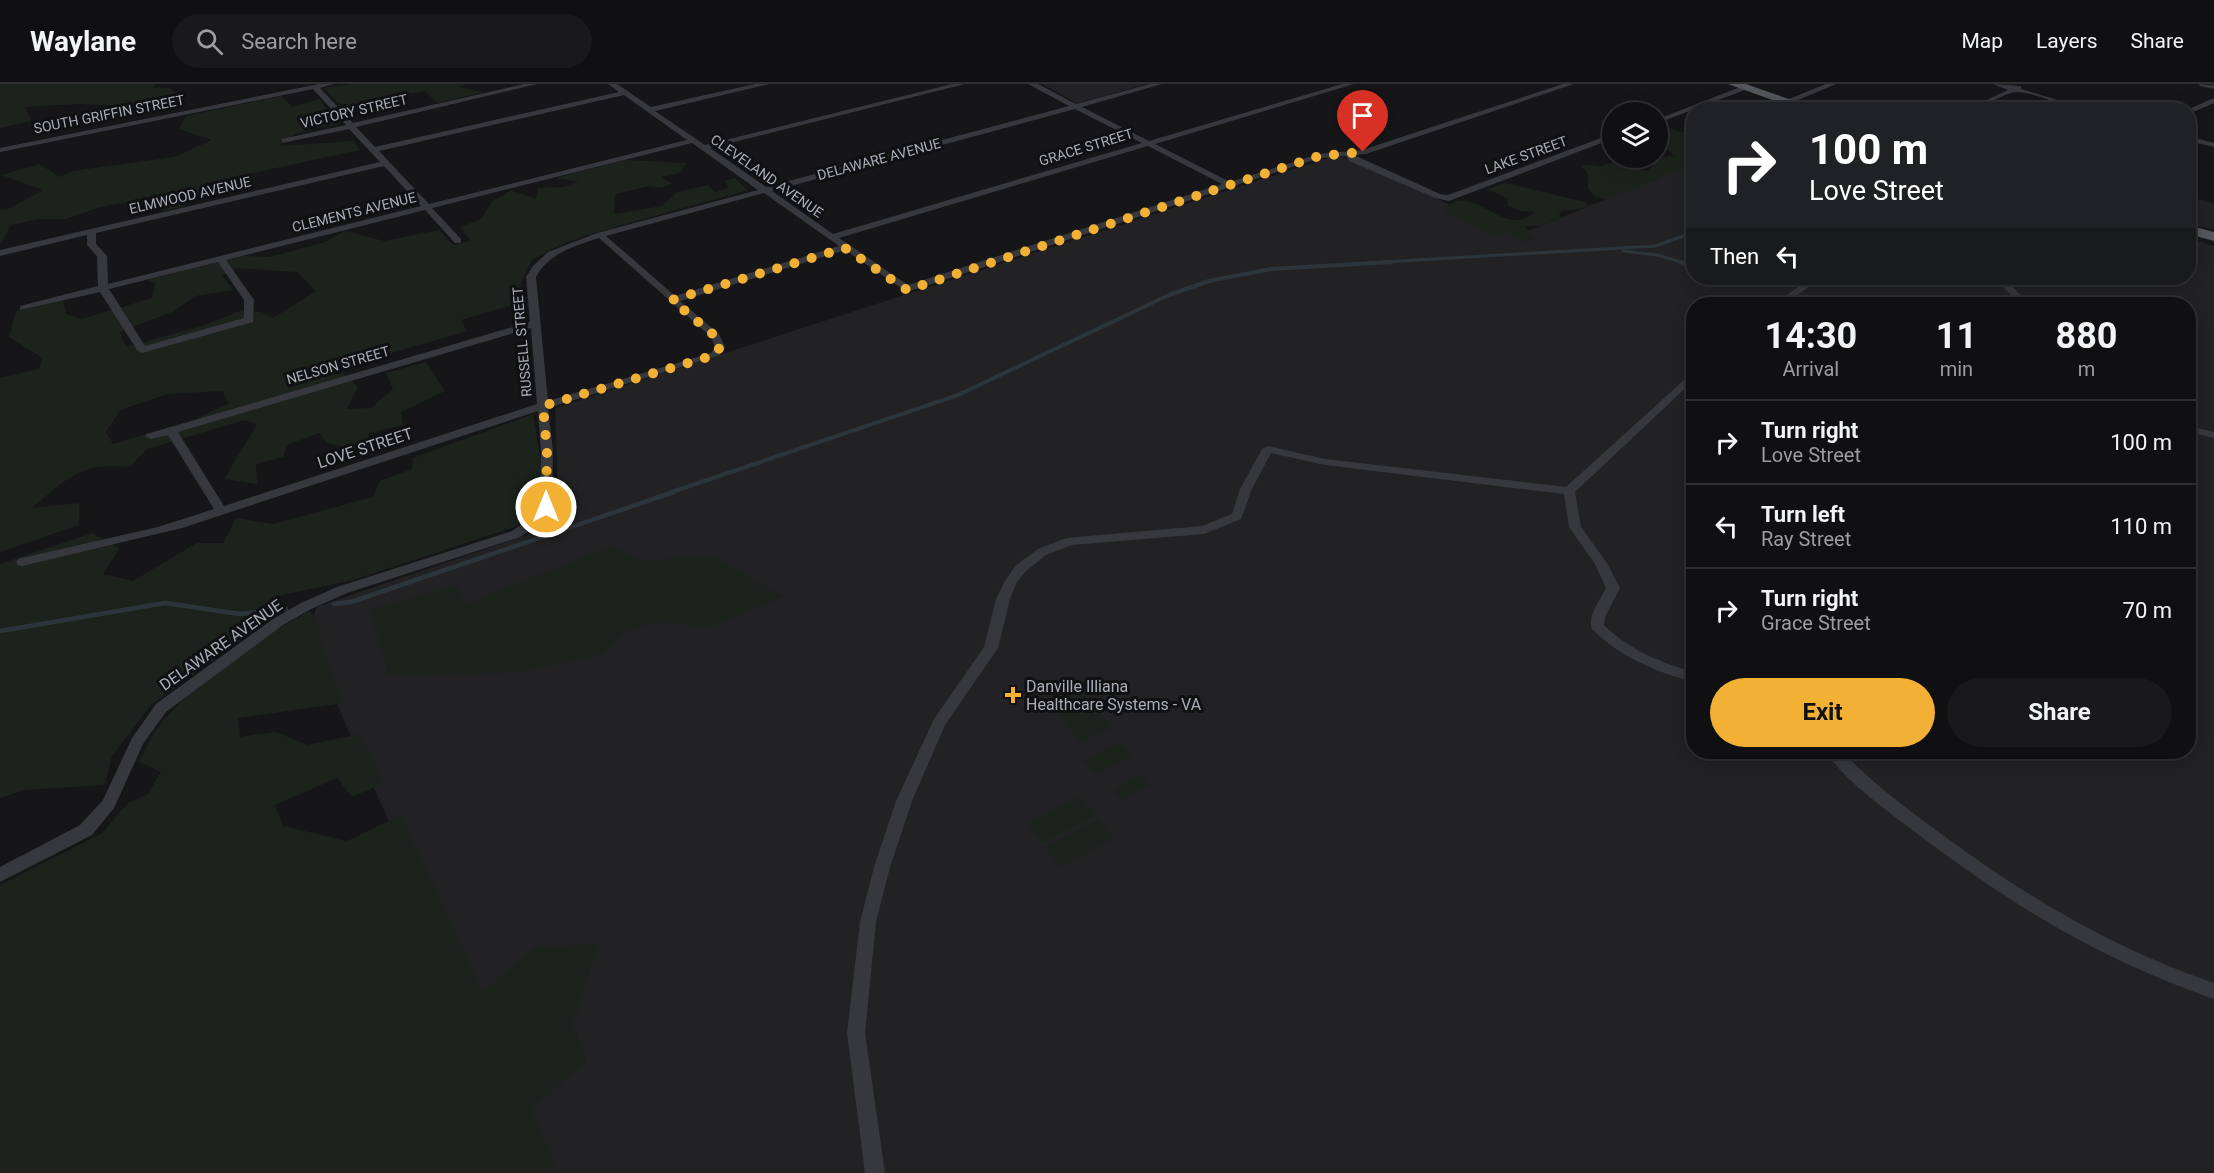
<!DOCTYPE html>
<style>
:root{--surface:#101012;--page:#19191b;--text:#f1f3f6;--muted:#9c9d9f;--line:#303032;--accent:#f2b134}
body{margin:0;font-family:Roboto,sans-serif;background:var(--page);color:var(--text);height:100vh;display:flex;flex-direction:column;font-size:22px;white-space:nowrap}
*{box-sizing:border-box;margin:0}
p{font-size:20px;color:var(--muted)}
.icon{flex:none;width:33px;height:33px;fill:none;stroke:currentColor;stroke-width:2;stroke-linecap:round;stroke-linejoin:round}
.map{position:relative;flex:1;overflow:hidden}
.drawer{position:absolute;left:1686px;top:213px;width:510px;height:462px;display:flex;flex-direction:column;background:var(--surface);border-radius:24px;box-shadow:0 3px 15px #0003,0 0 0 2px var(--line)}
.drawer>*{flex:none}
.guide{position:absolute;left:1686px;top:18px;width:510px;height:183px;border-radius:24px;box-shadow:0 3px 15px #0003,0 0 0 2px var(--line);background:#202124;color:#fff;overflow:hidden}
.buttons{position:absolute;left:1602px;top:18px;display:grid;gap:12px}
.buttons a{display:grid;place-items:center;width:66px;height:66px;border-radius:50%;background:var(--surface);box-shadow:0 3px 15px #0003,0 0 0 2px var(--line);font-size:30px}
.pin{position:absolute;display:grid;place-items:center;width:51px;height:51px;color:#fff;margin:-62px -26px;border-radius:50% 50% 50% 0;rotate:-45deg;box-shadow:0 0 6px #0007}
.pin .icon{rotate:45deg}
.me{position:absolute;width:66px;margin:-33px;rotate:0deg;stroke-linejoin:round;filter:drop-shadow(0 0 4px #0008)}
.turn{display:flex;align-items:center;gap:21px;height:126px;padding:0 24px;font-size:27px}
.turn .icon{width:78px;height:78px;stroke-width:2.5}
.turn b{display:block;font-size:42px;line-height:51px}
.then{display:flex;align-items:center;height:57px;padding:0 24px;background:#0003;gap:12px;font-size:22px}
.eta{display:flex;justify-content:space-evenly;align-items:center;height:102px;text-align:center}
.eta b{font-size:36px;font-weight:700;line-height:42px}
.button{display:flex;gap:12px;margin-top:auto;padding:12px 24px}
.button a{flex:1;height:69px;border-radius:36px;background:var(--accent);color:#111;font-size:24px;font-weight:700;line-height:69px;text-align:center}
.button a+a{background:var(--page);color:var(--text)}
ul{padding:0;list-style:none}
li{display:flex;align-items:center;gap:18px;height:84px;padding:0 24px;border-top:2px solid var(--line)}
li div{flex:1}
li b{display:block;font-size:22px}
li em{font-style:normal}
header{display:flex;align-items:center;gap:36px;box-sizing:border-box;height:84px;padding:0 30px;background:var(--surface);border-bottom:2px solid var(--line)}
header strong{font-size:28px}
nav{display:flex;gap:33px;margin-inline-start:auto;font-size:21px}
.search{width:420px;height:54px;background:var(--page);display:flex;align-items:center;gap:15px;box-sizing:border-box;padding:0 21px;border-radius:33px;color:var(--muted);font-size:22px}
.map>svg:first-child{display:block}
.built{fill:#222225;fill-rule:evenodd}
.green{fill:#1c231d;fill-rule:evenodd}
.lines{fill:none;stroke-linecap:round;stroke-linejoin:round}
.stream-far2{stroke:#2c353c;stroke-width:3}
.stream-far1{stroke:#2c353c;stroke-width:4}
.stream{stroke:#2c353c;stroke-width:4.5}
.minor{fill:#37383d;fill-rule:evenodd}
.primary{fill:#53555c;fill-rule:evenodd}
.route{stroke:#f2b134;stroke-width:10;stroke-dasharray:0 18}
.poi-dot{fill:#f2b134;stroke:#111113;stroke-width:2}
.labels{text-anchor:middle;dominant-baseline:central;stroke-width:6;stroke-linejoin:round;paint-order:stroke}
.far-street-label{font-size:14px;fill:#a8adb8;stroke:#111113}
.street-label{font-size:16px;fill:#a8adb8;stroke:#111113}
.poi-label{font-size:16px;fill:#a8adb8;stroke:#111113;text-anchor:start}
</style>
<header>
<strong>Waylane</strong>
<div class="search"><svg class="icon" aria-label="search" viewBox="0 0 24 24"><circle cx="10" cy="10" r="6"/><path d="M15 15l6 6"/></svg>Search here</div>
<nav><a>Map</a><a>Layers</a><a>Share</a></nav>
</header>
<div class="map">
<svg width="2214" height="1089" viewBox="0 0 2214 1089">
<rect width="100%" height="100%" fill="#161618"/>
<path class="built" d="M1042,0H1147L1077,19Z
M1334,72L1343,73L1518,151L1693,80L1694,194H2188L2189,154L2214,162V1089H545L308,555L316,523L559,440L555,324ZM1694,220H2188V668H1694Z
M2188,112L2214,120V146L2189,139Z"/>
<path class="green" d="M0,0H156L153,4H169L180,11L148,23L79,20L25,23L31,37L0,44Z
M352,0H466L458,3L483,8L437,19L425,7L376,15L379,20L374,24L338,19L324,4Z
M281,12L293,23L319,15L339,40C321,44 291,46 280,62L354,57L360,66L207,99L184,123L161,127L166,110L97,124L66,135H39L11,141L0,160V125L6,126L43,106L1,91L40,80L59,93L72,87L174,73L212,56L179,45L186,32Z
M1663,42L1682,48L1693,46V89L1677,87L1607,115L1596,113L1588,105V90L1580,81L1601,82L1620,76L1647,87L1654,81L1635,74L1675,72C1664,62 1657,60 1658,44Z
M626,76L687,79L680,89L661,93L672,99L662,104L649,102L615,110L614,130L662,122L677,108L708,101L715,108L729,104L724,97L735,94L748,106L587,151L556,163L532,176L521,199L518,219L461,236L467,247L385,271L316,283L291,297L343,289L358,303L347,325L371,324L393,305L386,289L426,278L445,307L401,328L403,341L369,349L366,367L327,359L319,349L287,361L283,373L256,380L257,400L224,395L257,340L245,336L147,365L130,383C80,378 68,394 32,424L79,419V441L0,468V294L39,285L43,274L9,253L16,227L63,216L66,230L82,235L152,214L155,199L147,196L241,172L270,173L325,158L345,147L384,157L439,146L453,161L471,157L460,143L481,135L493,117L511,106L536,115L538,104L564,103L579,97L558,95L559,93ZM236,184L297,188L316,207L273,234L261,228L240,227L202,242L126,263L120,248L172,228L195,212L233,206L222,191ZM222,307L229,319L197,335L113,360L106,348L120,326L168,310Z
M1505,99L1585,118L1589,122C1578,127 1570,124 1559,128L1561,133L1540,142H1524L1535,155L1525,158L1505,147L1493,152L1444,127C1464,96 1498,144 1523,135C1527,134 1532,130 1535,128L1520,127L1507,121L1508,114L1487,105Z
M533,330L541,379L537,422L517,442L353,496L277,512L268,537L152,620L112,672L105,701L24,706L0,714V480L93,449L119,465L103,490L133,497L197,459H223L236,434L273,440L373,413L380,397L412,385L413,374Z
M612,462L639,476L713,473L784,513L709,543L654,538L626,548L603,570L516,589L388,590L370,525L456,502L466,520Z
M310,527L319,541L321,562L344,619L238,634L240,653L276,648L307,661L360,650L384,699L352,713L337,694L275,721L283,742L347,757L401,731L483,908L535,863L599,860L573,940L587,977L531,1025L559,1089H0V801L101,750L128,719L147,711L161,688L139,678C145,667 149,654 157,645C188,602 263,551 310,527Z
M1080,606L1112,643L1081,658L1050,620Z
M1120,658L1132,672L1095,691L1083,677Z
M1140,691L1149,701L1121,716L1113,707Z
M1080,712L1095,731L1042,759L1028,740Z
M1098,735L1113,755L1060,783L1045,763Z"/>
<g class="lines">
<path class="stream-far2" d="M1623,167L1657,171L1685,179
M1367,179L1655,162L1683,152L1694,144"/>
<path class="stream-far1" d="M1680,178L1694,182
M669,409L958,311L1169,211L1209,197L1271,185L1392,178"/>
<path class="stream" d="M334,520L351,518L674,408
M0,547L165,519L240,530L286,525"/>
<path class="minor" d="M319,0H334L320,4L353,39L524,0H537L356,43L375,63L619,8L608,0H617L651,23L755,0H769L655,27L705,61L952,0H965L710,64L766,103L1069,22L1028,0H1038L1076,20L1150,0H1162L1082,23L1149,57L1342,0H1354L1155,60L1230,98L1319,70L1362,66L1563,0H1574L1366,70L1354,71L1440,110L1448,111L1609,51H1612V55L1449,117L1435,114L1349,77L1346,72L1320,74L907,208L845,166L680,217L719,250L725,263L720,271L548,324L553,367L552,423L540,439L520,453L347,509L311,525L283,541L166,628L143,660L114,724L92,751L0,798V783L80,741L103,716L132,654L156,620L273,535L301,519L337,503L512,447L532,433L540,423L541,367L538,327L182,444L22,482L18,481L16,478L18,475L158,443L214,425L168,351L151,355L145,352L147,350L530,238L526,193L533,182L548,168L597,149L758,106L692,59L432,124L461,155V159H455L425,126L226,176L254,216L253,238L142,269L137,266L100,208L20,226V222L98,202L97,172L87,161V151L0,172V166L380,78L349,45L282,59V55L346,41L313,5L0,68V64ZM624,11L687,56L429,120L379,67ZM1075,25L1142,59L833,150L772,107ZM1148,62L1222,100L908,201L839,154ZM384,82L421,122L108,200L107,172L96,160V149ZM764,109L839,162L675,212L606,152ZM599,154L711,253L715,263L711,269L548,317L536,193C549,169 574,162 599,154ZM218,178L244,216V234L145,262L109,205ZM531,244L537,320L224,422L178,348Z
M1826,0H1836L1791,19L1784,17Z
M1993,0L2021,2V5L2091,26C2065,26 2043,10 2018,8C2005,7 1983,26 1965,26L2008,6Z
M2199,0L2214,1V5L2200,2Z
M1743,2L1750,4L1658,39V35Z
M2214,14V19L2188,30L2187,26Z
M2188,52L2214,59V63L2188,57Z
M1810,194H1820L1786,220H1775Z
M1995,194H2004L2029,220H2019Z
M1694,287V296L1575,408L1581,443L1607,479L1620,504L1605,533L1604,541C1628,565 1661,579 1694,588V598C1656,588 1620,573 1592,545C1587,532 1600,516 1606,504L1595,480L1569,443L1564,410L1325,381L1271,369L1252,405L1241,435L1204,450L1072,461L1046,471L1025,488L1017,498L1010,515L998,564L945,641L912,717L890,783L876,838L865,949L885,1089H865L847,949L860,838L874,783L896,717L934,635L984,563L996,515L1005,497L1015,482L1038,465L1066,454L1202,442L1232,430L1240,405L1262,365L1268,362L1325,375L1566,403Z
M2188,342L2214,348V354L2188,348Z
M1827,668H1843C1872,699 1906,724 1940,749C2025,812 2113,865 2214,899V915C2094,873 2007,818 1907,742C1884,724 1840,693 1827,668Z"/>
<path class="primary" d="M1728,0H1746L1820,26H1800Z
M2188,141L2214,148V157L2188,150Z"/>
</g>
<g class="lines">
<path class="route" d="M546,423L547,367L543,322L715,271L720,263L715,252L672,216L845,164L907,206L1319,72L1363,68"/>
</g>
<path class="poi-dot" d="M1010 602h6v6h6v6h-6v6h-6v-6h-6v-6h6z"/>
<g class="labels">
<g class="far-street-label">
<text transform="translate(354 27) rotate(-13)">VICTORY STREET</text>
<text transform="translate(109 30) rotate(-11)">SOUTH GRIFFIN STREET</text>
<text transform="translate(1086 63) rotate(-17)">GRACE STREET</text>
<text transform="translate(1526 71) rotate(-20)">LAKE STREET</text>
<text transform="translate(879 75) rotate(-15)">DELAWARE AVENUE</text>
<text transform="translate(767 92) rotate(35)">CLEVELAND AVENUE</text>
<text transform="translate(190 111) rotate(-13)">ELMWOOD AVENUE</text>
<text transform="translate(354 128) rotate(-14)">CLEMENTS AVENUE</text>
<text transform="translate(522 258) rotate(-95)">RUSSELL STREET</text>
<text transform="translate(338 281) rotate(-16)">NELSON STREET</text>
</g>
<g class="street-label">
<text transform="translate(365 364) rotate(-18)">LOVE STREET</text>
<text transform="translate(221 561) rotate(-35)">DELAWARE AVENUE</text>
</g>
<g class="poi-label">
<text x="1026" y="602">Danville Illiana<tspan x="1026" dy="18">Healthcare Systems - VA</tspan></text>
</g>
</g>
</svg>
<div class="buttons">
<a><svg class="icon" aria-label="layers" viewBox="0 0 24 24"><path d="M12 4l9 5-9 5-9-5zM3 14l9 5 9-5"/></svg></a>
</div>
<div class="pin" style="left:1363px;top:68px;background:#d93025"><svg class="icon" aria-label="arrive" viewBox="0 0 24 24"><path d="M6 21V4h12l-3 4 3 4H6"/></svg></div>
<svg class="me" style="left:546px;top:423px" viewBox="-20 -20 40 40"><circle r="17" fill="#f2b134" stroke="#fff" stroke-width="3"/><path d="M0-11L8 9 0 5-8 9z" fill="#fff"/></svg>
<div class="guide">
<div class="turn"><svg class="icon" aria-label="right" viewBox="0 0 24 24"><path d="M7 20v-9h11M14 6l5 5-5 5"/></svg><div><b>100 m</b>Love Street</div></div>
<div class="then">Then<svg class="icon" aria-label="left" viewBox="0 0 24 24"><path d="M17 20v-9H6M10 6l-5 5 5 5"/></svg></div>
</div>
<section class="drawer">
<div class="eta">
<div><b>14:30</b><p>Arrival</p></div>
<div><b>11</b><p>min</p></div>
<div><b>880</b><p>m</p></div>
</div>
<ul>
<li><svg class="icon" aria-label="right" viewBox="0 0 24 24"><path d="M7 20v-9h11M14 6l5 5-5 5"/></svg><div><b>Turn right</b><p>Love Street</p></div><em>100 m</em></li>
<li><svg class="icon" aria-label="left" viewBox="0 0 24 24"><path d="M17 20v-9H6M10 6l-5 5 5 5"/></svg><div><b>Turn left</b><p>Ray Street</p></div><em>110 m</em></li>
<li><svg class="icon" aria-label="right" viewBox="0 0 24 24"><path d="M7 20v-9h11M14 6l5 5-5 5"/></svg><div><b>Turn right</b><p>Grace Street</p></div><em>70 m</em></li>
</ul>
<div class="button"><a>Exit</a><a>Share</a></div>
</section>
</div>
